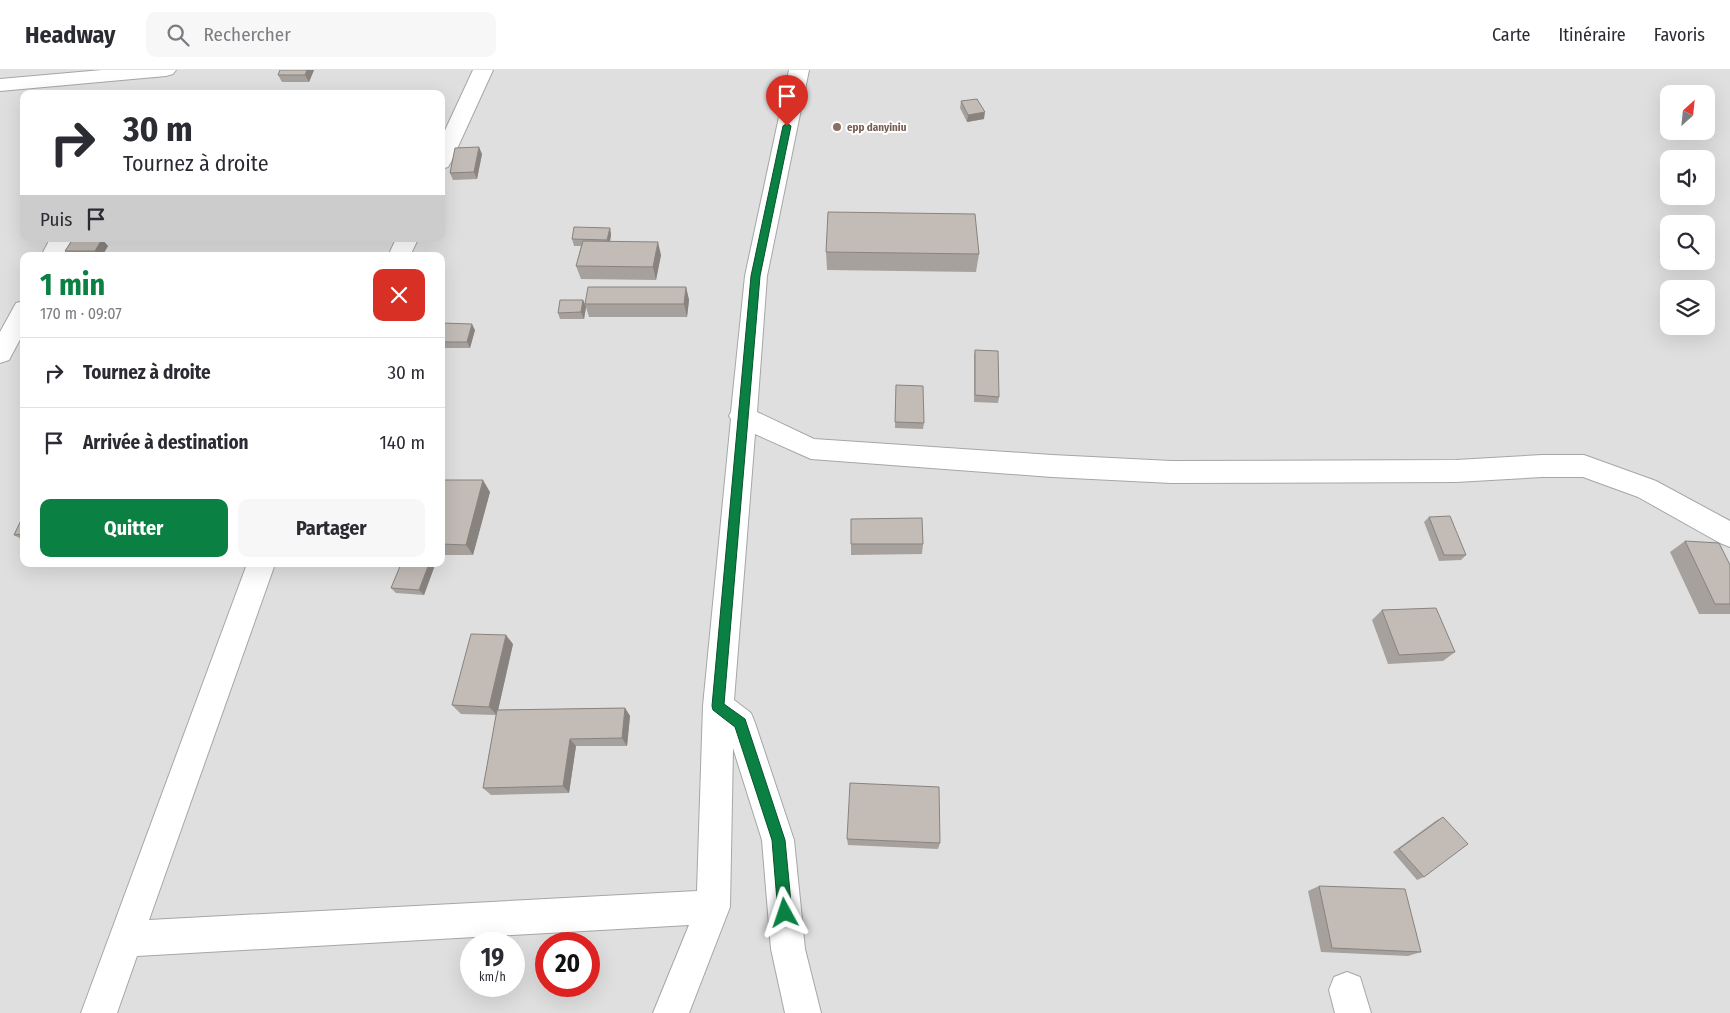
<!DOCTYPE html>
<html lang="fr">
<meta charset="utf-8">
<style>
:root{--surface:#fff;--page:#f7f7f7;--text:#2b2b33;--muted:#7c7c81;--line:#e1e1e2;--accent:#0b8043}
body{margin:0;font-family:"Fira Sans Condensed",sans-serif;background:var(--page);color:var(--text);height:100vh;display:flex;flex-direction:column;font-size:19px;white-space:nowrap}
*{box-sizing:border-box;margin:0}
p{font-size:16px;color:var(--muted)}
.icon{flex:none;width:28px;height:28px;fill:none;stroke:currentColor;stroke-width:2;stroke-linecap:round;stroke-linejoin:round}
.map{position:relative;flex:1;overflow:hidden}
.drawer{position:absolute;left:20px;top:182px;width:425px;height:315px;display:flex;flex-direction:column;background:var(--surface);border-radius:10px;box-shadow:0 5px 20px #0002}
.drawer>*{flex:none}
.guide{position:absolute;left:20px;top:20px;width:425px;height:152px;border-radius:10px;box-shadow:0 5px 20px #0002;background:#fff;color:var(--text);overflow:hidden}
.needle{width:32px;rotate:27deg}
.controls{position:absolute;left:1660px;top:15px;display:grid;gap:10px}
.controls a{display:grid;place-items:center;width:55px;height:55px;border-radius:10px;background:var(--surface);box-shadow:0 5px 20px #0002;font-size:25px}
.speed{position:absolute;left:460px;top:862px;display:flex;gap:10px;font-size:25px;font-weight:700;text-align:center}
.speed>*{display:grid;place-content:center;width:65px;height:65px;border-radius:50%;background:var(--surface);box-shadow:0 5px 20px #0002;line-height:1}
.speed small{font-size:12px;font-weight:400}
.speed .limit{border:8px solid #d22;background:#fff;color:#111}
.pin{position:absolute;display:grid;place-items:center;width:42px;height:42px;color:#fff;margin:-51px -21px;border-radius:50% 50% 50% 0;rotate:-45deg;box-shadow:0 0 5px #0007}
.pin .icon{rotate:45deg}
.me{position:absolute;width:55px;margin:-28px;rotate:355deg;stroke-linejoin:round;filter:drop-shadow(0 0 4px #0008)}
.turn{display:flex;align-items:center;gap:18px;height:105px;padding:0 20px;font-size:22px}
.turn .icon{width:65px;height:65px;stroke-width:2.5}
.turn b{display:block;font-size:35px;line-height:42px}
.then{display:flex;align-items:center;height:48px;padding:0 20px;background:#0003;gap:10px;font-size:19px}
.round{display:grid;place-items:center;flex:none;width:52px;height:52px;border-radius:10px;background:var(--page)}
.head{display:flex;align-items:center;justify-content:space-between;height:85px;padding:0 20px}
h1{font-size:30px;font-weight:700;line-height:38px;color:var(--accent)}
.cta{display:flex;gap:10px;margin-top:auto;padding:10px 20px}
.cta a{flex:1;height:58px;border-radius:10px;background:var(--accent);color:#fff;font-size:20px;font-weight:700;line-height:58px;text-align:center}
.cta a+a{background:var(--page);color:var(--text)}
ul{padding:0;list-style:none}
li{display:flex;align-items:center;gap:15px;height:70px;padding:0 20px;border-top:1px solid var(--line)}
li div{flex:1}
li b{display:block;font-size:19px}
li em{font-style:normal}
header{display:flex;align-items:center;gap:30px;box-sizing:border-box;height:70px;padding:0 25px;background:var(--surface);border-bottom:1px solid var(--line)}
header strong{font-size:24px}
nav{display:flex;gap:28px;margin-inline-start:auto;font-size:18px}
.search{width:350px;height:45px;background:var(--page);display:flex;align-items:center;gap:12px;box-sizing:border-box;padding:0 18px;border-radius:10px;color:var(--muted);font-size:19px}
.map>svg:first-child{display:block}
.residential{fill:#e0dfdf;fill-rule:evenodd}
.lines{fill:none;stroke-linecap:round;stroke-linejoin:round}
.minor-casing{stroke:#a6a6a6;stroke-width:2}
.minor{fill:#fff;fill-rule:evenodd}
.wall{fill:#a7a19d}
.shaded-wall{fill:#88837f}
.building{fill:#c2bbb6;stroke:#88837f}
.route{fill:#0b8043;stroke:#07532c}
.education-dot{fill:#8d6e63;stroke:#fff;stroke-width:2}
.labels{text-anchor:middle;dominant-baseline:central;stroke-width:4;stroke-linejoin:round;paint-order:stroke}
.far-education-label{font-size:11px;font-weight:bold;fill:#785e54;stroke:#fff;text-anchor:start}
</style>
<header>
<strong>Headway</strong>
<div class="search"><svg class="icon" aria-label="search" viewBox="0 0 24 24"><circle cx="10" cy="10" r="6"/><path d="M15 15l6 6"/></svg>Rechercher</div>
<nav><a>Carte</a><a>Itinéraire</a><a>Favoris</a></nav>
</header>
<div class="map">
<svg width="1730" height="943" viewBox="0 0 1730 943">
<rect width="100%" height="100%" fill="#f2efe9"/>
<path class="residential" d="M0,0H1730V943H0ZM24,24H441V169H24ZM1669,24H1706V61H1669ZM1669,89H1706V126H1669ZM1669,154H1706V191H1669ZM24,186H441V494H24ZM1669,219H1706V256H1669ZM471,874H514V916H471ZM546,874H589V916H546Z"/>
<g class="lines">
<defs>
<path id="minor" d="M102,0H176L173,4L166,6L0,21V9Z
M473,0H493L451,92L448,97L441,99V69Z
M789,0H809L767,206L757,342L814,369L1052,385L1171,391L1456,390L1542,385H1584L1656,411L1730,451V477L1720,473L1638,427L1583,407H1542L1456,412L1171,413L1052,407L811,389L755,364L734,630L751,643L755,653L794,770L805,879L821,943H785L771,879L762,770L733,678L730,837L689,943H653L689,855L137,886L117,943H81L247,494H275L149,850L697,821L703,636L731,349L729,346L731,342L745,206Z
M50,169H72L63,186H41Z
M396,169H418L410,186H388Z
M24,231V262L9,290L0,293V262L16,233Z
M1347,902L1360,907L1371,943H1335L1329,920L1334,907Z"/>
</defs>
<use href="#minor" class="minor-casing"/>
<use href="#minor" class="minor"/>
</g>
<path class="wall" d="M280,0H314L309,12H282L278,5Z
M961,31L984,49L967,52L960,38Z
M482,84L477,109L453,110L450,103Z
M610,158L611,165L610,171L661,185L656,210L581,209L576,196L581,176H574L572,169Z
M108,176L102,186H70L65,181Z
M826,182L979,184L976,202L827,200Z
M686,217L689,230L687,247H589L586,237L584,249H560L558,243L583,230L585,234Z
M441,253L475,260L470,278H441Z
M975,280L999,327L998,333L974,332V286Z
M896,315L924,353L923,359L895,358Z
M441,410L490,422L473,485H441Z
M24,444V470H23L14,465Z
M1429,447L1466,485L1461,490L1439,491L1424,452Z
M851,449L923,474L922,484L851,485Z
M1685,471L1730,495V544H1699L1670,482Z
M401,494H434L435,495L424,525L396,523L391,518Z
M1382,540L1455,582L1443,591L1388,594L1372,550Z
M513,574L498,640L625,638L630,646L627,676H576L569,723L491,725L483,718L496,645L461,644L452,635Z
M1443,747L1424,807L1417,810L1393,782L1437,750Z
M847,769L940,773L938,779L848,775Z
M1319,816L1421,882L1408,886L1321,882L1308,821Z"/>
<path class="shaded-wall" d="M307,0H314L309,12L305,5Z
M985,42L984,49L967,52L968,45Z
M479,77L482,84L477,109L474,102Z
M610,158L611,165L609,177L607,170Z
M102,169L108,176L102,186H99L95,181Z
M658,172L661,185L656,210L653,197Z
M686,217L689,230L687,247L684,234Z
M583,230L586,237L584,249L581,242Z
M472,254L475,260L470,278L467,272Z
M483,410L490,422L473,485L466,475Z
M429,494H434L435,495L424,525L419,520Z
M506,565L513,574L497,645L489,637Z
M625,638L630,646L627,676L622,668Z
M570,669L576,676L569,723L563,716Z"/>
<path class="building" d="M280,0H307L305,5H278Z
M977,29L985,42L968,45L961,31Z
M479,77L474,102L450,103L455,78Z
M828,142L975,144L979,184L826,182Z
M574,157L610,158L607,170L572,169Z
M73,169H102L95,181H65Z
M583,171L658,172L653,197L576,196Z
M588,217H686L684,234H585Z
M560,230H583L581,242L558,243Z
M441,253L472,254L467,272H441Z
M975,280L998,281L999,327L975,325Z
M896,315L923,316L924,353L895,352Z
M441,410H483L466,475L441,474Z
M24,444V464L14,465Z
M1450,446L1466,485H1444L1429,447Z
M922,448L923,474H851V449Z
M1685,471L1719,473L1730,495V534H1715Z
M401,494H429L419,520L391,518Z
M1436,538L1455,582L1399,585L1382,540Z
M471,564L506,565L489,637L452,635Z
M625,638L622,668L570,669L563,716L483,718L497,640Z
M850,713L939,717L940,773L847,769Z
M1443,747L1468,774L1424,807L1399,779Z
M1319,816L1405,819L1421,882L1332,878Z"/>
<path class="route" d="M787,53L791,56L760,206L724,634L745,649L785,770L792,843L790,848L785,850L780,848L778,843L772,770L735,657L713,640L712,636L751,206L783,56Z"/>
<circle class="education-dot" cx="837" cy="57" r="5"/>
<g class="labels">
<g class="far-education-label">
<text x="847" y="57">epp danyiniu</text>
</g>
</g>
</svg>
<div class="controls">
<a><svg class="needle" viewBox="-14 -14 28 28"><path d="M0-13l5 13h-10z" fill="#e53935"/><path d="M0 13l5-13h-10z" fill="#7c7c81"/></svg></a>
<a><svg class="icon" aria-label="sound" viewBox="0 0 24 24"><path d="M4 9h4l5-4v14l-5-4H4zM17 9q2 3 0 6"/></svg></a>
<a><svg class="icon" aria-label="search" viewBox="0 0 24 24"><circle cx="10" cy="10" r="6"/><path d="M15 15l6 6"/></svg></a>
<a><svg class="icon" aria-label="layers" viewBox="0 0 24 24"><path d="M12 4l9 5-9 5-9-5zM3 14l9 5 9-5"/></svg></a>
</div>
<div class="speed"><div>19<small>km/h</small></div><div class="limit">20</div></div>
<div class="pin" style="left:787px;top:56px;background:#d93025"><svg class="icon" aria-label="arrive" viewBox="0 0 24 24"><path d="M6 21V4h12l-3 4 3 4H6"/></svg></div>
<svg class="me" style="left:785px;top:843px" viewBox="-20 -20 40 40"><path d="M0-17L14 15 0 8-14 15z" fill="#0b8043" stroke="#fff" stroke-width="4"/></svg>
<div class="guide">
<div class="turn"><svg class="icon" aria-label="right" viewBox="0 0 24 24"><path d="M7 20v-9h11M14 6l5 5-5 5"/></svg><div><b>30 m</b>Tournez à droite</div></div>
<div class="then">Puis<svg class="icon" aria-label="arrive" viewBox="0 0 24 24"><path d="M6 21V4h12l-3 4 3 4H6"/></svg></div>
</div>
<section class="drawer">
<div class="head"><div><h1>1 min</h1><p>170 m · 09:07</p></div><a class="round" style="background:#d93025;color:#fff"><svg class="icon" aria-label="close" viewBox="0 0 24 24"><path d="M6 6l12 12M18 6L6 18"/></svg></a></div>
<ul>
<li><svg class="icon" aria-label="right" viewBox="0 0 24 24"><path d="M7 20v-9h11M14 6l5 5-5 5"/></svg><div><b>Tournez à droite</b></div><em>30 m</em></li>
<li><svg class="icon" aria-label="arrive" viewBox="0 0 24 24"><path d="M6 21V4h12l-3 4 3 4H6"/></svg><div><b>Arrivée à destination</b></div><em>140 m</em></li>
</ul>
<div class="cta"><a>Quitter</a><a>Partager</a></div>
</section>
</div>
